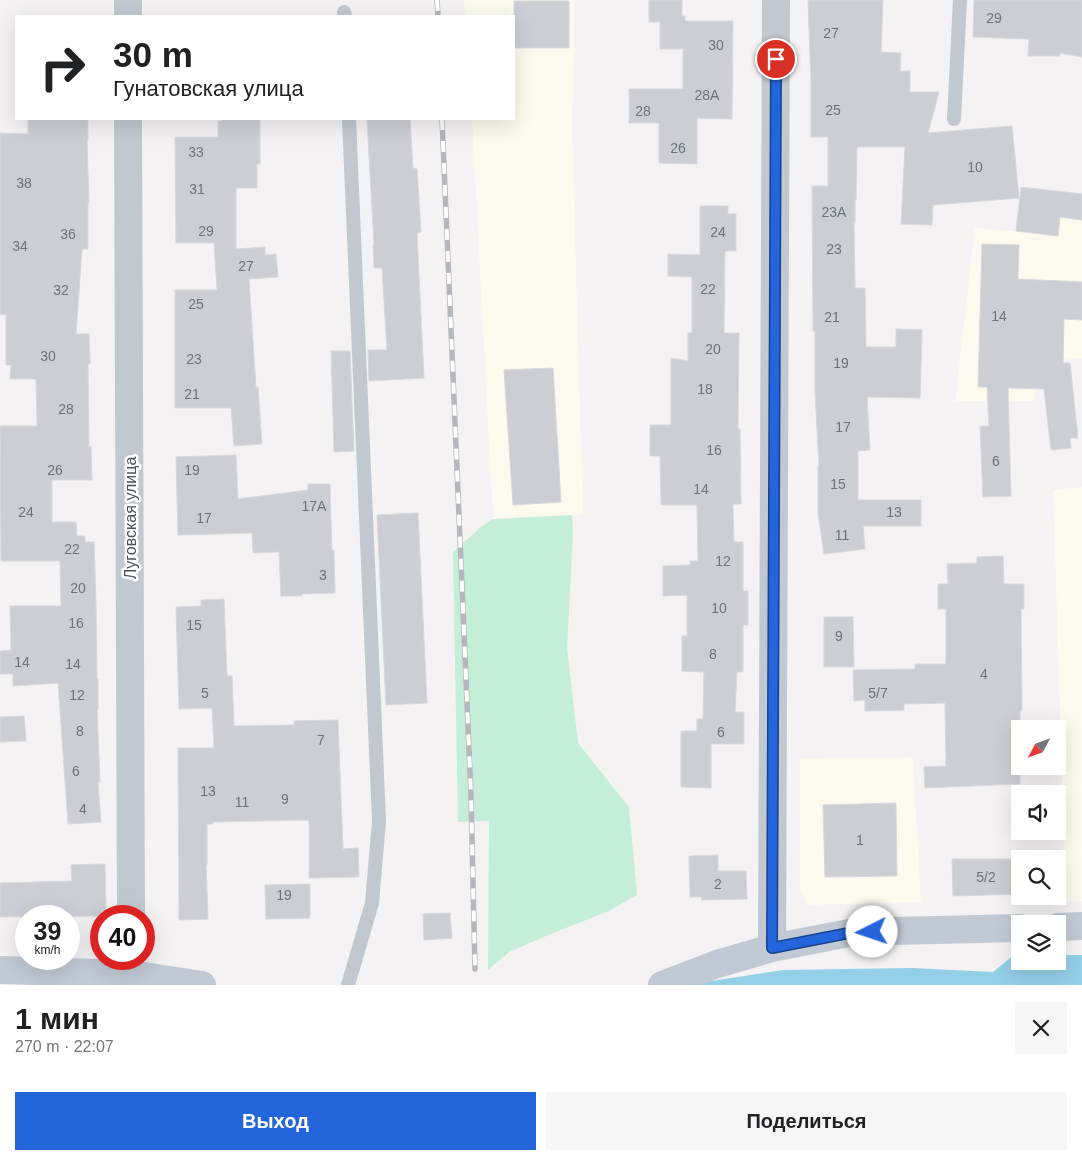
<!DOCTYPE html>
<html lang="ru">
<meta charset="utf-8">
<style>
:root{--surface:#fff;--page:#f6f6f6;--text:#202124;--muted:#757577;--accent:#2565db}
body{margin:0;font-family:Helvetica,sans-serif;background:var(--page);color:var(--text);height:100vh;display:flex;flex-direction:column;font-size:19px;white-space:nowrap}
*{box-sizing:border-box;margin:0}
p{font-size:16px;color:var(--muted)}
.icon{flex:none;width:28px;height:28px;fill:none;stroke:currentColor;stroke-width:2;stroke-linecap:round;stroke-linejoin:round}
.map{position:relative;height:985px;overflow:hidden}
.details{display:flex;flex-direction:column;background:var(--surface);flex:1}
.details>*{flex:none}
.hud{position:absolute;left:15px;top:15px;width:500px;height:105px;border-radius:0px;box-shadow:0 5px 20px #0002;background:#fff;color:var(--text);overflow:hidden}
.needle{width:32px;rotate:229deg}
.buttons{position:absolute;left:1011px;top:720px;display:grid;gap:10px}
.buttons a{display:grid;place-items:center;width:55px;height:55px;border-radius:0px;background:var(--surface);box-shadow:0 5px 20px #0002;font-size:25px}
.speed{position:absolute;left:15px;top:905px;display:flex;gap:10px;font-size:25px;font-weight:700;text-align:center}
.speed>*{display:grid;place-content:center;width:65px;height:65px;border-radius:50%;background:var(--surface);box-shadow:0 5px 20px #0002;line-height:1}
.speed small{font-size:12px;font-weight:400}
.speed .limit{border:8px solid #d22;background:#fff;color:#111}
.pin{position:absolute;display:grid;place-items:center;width:42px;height:42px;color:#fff;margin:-21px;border:2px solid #fff;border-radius:50%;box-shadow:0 1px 5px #0007}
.me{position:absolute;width:55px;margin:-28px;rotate:266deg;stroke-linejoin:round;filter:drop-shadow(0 0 4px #0008)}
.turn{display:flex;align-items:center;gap:18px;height:105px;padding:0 15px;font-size:22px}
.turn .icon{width:65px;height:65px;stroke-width:2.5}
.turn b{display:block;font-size:35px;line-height:42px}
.round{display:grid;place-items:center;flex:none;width:52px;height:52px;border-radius:0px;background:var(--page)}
.headline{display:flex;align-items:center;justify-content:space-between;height:85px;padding:0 15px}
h1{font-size:30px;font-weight:700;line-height:38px}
.primary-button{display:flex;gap:10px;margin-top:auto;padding:10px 15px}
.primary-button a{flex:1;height:58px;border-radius:0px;background:var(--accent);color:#fff;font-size:20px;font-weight:700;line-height:58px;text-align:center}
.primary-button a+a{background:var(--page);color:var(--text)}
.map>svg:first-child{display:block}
.commercial{fill:#fcf9ee}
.green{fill:#c5eed8}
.water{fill:#94cfe8}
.building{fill:#ccced4;stroke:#d7d8dd}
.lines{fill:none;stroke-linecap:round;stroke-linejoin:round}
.lane{stroke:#c1c8d0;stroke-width:14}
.street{stroke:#c1c8d0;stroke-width:28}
.secondary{stroke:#c1c9d4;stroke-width:28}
.rail-casing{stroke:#b5b7bc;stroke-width:5.5}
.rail{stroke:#fff;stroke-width:4;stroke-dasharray:11;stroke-linecap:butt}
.route-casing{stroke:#18428e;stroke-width:12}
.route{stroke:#2565db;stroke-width:9}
.labels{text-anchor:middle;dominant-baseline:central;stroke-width:5;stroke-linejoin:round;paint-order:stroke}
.number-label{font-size:14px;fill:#6b727c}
.street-label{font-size:16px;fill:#4b535f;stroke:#fff}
</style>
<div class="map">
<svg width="1082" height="985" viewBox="0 0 1082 985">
<rect width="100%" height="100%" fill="#f4f2f2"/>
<path class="commercial" d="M464,0H575L572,128L583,515L493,519L472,119H514V16H465Z
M1038,189L1082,194V358L1063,360L1036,359L1035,401H955L975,228L1016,231L1018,216L1035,211Z
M1082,487V901H1066L1053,490Z
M913,757L921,902L807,905L800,887V758Z"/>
<path class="green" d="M572,515L573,534L567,648L578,743L629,807L637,895L609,911L553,933L509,952L488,970L489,821L458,822L453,552L481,527L493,519Z"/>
<path class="water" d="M1015,954H1020V961H1058V955H1082V985H695L705,982L783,970L912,968L993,972Z"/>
<path class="building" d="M649,0H682V16H685V21H733L732,119L697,118V164L659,163V123H629V89H683V49H660V22H649Z
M808,0H883L881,52L901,53L900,71H910V92H939L928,133L1012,126L1019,198L933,205L932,225L901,224L905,147H857L856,200H855V223H854L855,288H865L866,347H896V329L922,330L920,398L867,397L870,450L858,451V500H921V526H863L865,549L824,554L818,513V466H819L815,392V331H813L812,186H828V137H811V84Z
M974,0H1082V57L1060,53V56H1028L1029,39L973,37Z
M514,1H569V48H514Z
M28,119H88V140H87L89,203H88V249H82L76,334H89L90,364H88L89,447L91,446L92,480H52V522H76L77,536H85V542H94L96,604L97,679H98V709H97L100,782H98L101,822L68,824L58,683L13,686V674H0V651L11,650L10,606H61L60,561H1L0,426H37L36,379H10L11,365H6V315L0,314V133L28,134Z
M223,119H260V164H257V188H236V249L265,247V255L276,254L278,277L249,279L256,388L258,387L262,444L234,446L231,408H175V290H217L214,243H176L175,137H218V121H223Z
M367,119H410L413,168L417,169L421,232L417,233L424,378L369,381L368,350H387L382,268H374L373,245H374Z
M1021,187L1082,194V220L1060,217L1058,236L1016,231Z
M700,206H728V214H736V251H725L724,333H739L738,429H740L741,504H733L734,542H743V591H748V625H743V672H737L735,712H744V744H711V788L681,787V731H697V719H703L704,672L682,671V636H687V595L663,596V566L690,565V561H698L697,505H661L660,456H650V425H671V358L688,361V333H692V277L668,276V254L700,255Z
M982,244L1019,245L1018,279L1082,282V320L1064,319L1063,363H1070L1078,438H1070L1071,448L1051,450L1044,389L1008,388L1011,496L983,497L980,426H989L987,387H978Z
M331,351H350L354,451L334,452Z
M553,368L561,502L513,505L504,370Z
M236,455L238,499L308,490V484H330L332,550H334L335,593L302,594V596H281L279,552L253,553L252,533L178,535L176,457Z
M418,513L427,703L386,705L377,515Z
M1003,556L1004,584H1024V609H1021L1022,711H1020V784L925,788L924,767L946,766L945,703L904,704V710L865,711V700L854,701L853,670L915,669V664H946V609H938V584H948L947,564L977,563V557Z
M224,599L227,676H232L234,726L294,725V721L338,720L343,849L358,848L359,877L309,878V820L213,822V824H207V865H206L208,919L179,920L178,748H214L212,708L179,709L176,607L201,606V600Z
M824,617H853L854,667H824Z
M24,716L26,741L0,742V717Z
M896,803L897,876L825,877L823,805Z
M718,855V871H746L747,899L702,900L701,897H690L689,856Z
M952,859H1020V894L953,896Z
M105,864L106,916L0,917V883L72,881L71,865Z
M310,884V918L266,919L265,885Z
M450,913L452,938L424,940L423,914Z"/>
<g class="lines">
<path class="lane" d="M344,12L345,16
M954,119L960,0
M348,985L372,903L379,821L349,119"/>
<path class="street" d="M128,0V16
M128,119L131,916
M772,948L776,0"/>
<path class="secondary" d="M1058,927L1082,926
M0,970L131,974L202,985
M662,985L717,964L772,948L854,932L1020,928"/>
<defs>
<path id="rail" d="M437,0L438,16
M442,119L471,796L475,969"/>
</defs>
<use href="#rail" class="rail-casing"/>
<use href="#rail" class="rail"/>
</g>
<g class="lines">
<defs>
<path id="route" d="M776,59L772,948L854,932H872"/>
</defs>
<use href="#route" class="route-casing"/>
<use href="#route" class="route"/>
</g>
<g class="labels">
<g class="number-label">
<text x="994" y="18">29</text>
<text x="831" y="33">27</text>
<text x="716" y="45">30</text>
<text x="707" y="95">28А</text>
<text x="833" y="110">25</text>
<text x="643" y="111">28</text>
<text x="678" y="148">26</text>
<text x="196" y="152">33</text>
<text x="975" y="167">10</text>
<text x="24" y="183">38</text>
<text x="197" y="189">31</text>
<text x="834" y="212">23А</text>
<text x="206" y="231">29</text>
<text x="718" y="232">24</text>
<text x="68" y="234">36</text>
<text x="20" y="246">34</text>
<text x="834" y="249">23</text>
<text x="246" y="266">27</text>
<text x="708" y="289">22</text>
<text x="61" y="290">32</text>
<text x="196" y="304">25</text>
<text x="999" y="316">14</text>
<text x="832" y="317">21</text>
<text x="713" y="349">20</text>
<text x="48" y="356">30</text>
<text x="194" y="359">23</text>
<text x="841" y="363">19</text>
<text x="705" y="389">18</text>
<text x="192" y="394">21</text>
<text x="66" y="409">28</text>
<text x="843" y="427">17</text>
<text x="714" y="450">16</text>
<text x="996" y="461">6</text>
<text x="55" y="470">26</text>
<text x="192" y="470">19</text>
<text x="838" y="484">15</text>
<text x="701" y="489">14</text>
<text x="314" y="506">17А</text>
<text x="26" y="512">24</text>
<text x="894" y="512">13</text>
<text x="204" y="518">17</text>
<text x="842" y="535">11</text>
<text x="72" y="549">22</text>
<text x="723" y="561">12</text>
<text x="323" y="575">3</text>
<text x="78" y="588">20</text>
<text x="719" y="608">10</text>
<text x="76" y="623">16</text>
<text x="194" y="625">15</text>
<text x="839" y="636">9</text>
<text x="713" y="654">8</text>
<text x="22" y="662">14</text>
<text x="73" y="664">14</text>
<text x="984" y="674">4</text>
<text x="205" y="693">5</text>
<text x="878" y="693">5/7</text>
<text x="77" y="695">12</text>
<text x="80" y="731">8</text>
<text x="721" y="732">6</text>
<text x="321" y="740">7</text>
<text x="76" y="771">6</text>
<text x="208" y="791">13</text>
<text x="285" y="799">9</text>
<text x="242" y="802">11</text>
<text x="83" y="809">4</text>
<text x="860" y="840">1</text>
<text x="986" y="877">5/2</text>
<text x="718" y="884">2</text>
<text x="284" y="895">19</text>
</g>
<g class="street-label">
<text transform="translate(130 518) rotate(-90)">Луговская улица</text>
</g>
</g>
</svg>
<div class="buttons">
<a><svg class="needle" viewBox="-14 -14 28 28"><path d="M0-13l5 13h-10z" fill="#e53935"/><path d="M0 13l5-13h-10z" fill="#757577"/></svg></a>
<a><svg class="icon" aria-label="sound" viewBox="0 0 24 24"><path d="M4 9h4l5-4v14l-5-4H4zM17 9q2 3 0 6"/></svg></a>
<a><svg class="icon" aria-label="search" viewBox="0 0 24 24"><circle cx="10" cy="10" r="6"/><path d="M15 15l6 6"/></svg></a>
<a><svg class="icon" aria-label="layers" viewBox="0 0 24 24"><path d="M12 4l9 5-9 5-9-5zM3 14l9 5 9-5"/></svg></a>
</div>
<div class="speed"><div>39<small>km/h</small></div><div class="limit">40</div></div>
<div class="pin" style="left:776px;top:59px;background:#d93025"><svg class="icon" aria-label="arrive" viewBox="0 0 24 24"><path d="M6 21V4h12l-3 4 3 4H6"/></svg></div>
<svg class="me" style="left:872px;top:932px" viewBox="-20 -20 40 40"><circle r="19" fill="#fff"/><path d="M0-13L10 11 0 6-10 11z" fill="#2565db"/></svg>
<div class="hud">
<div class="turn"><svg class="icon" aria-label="right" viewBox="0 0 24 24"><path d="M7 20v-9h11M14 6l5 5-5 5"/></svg><div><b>30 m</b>Гунатовская улица</div></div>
</div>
</div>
<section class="details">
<div class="headline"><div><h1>1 мин</h1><p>270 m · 22:07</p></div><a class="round"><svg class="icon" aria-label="close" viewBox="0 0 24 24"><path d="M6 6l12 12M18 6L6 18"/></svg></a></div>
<div class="primary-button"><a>Выход</a><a>Поделиться</a></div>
</section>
